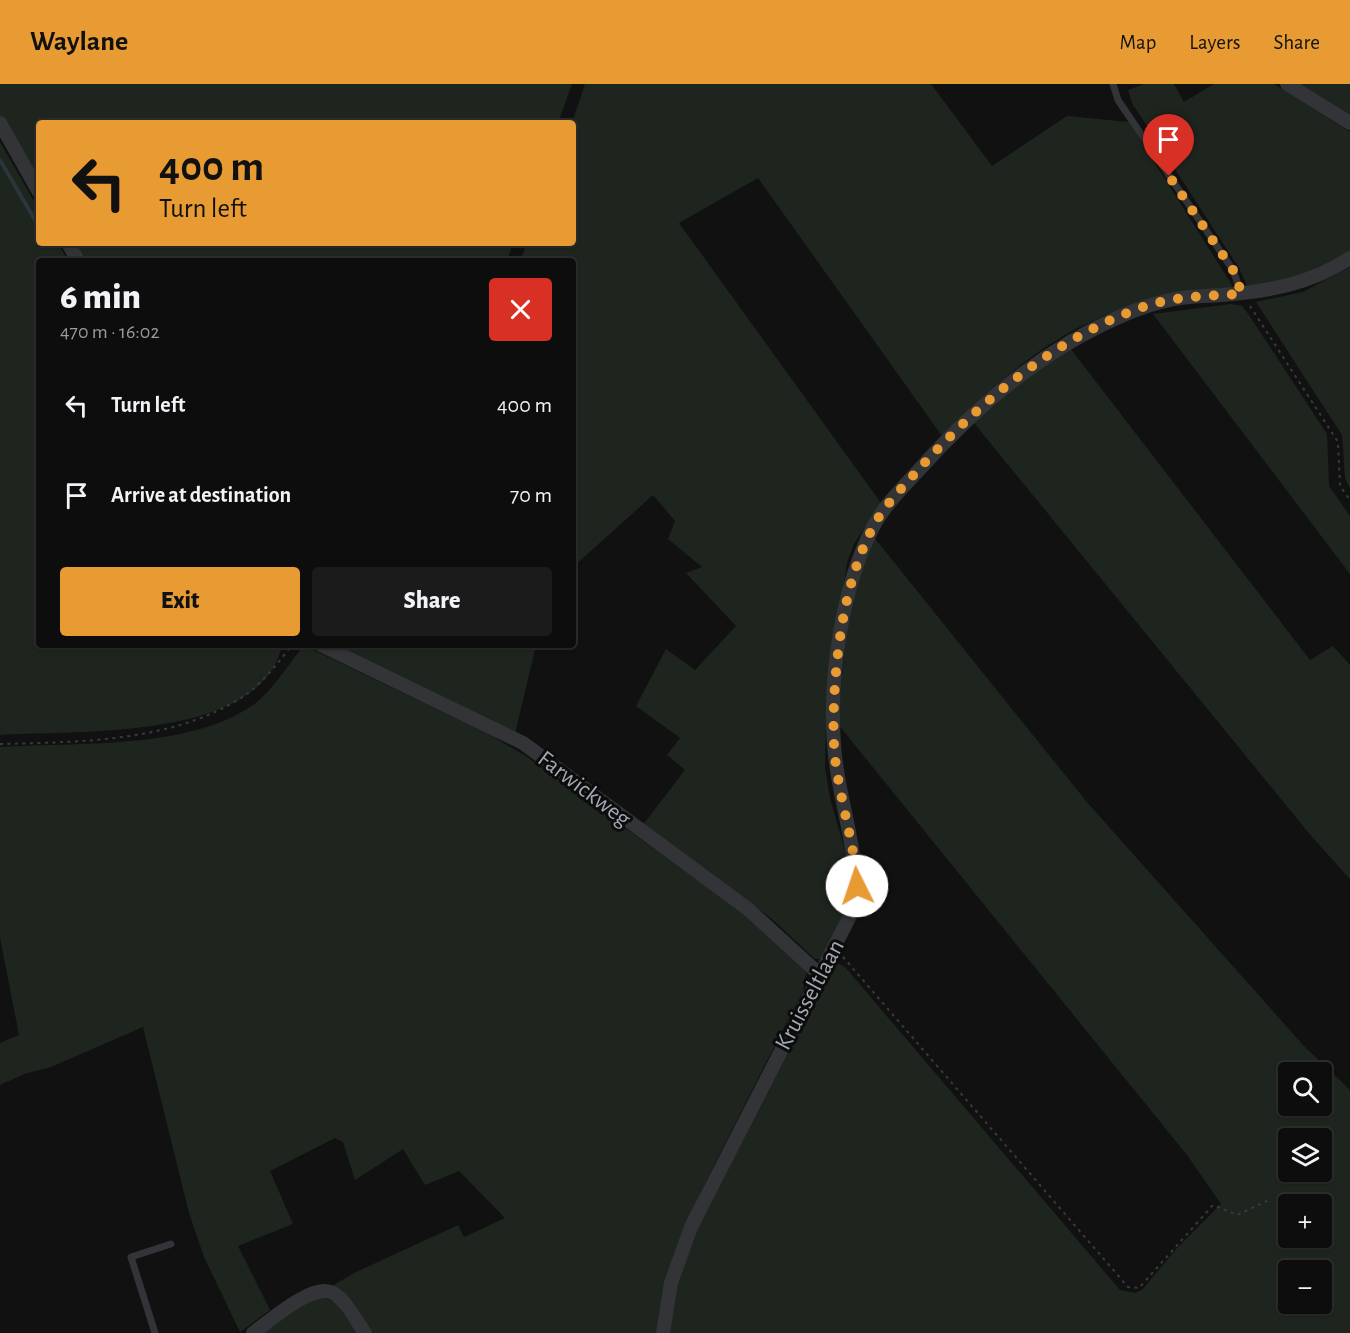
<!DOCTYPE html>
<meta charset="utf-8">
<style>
:root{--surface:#0d0d0e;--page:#1b1b1c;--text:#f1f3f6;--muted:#9a9c9e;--line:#2d2d2e;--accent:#e89a33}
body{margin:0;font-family:"Alegreya Sans",sans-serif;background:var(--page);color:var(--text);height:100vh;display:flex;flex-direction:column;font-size:22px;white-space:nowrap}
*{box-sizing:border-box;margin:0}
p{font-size:20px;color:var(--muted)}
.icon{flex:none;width:33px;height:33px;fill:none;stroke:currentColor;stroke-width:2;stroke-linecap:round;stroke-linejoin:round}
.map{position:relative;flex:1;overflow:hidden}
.panel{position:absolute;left:36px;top:174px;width:540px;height:390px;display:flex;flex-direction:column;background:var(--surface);border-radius:6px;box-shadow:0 2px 4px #0004,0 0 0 2px var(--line)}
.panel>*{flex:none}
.hud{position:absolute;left:36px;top:36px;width:540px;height:126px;border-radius:6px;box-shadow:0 2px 4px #0004,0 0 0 2px var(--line);background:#e89a33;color:#111;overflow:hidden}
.controls{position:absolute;left:1278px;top:978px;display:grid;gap:12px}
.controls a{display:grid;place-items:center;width:54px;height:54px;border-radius:6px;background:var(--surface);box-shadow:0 2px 4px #0004,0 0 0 2px var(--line);font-size:30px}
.pin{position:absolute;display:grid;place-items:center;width:51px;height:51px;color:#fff;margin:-62px -26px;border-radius:50% 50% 50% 0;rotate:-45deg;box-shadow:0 0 6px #0007}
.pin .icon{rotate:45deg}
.me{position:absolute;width:66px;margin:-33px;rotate:356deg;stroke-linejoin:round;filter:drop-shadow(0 0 4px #0008)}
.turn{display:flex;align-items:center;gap:21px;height:126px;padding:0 24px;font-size:27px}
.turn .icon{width:78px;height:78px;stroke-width:2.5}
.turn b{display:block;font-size:42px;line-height:51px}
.round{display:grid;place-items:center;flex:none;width:63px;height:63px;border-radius:6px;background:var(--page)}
.head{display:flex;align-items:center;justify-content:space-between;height:102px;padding:0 24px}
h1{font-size:36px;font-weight:800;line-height:45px}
.action{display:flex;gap:12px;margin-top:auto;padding:12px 24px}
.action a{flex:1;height:69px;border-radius:6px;background:var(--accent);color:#111;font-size:24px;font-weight:800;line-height:69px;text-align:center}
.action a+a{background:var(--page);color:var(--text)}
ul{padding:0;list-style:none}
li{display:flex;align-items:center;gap:18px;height:90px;padding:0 24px}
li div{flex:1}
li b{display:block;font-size:22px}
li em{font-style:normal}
header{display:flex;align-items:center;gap:36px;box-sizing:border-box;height:84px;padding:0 30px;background:var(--accent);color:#111}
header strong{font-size:28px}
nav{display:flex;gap:33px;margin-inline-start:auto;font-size:21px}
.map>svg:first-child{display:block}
.green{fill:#1e251e;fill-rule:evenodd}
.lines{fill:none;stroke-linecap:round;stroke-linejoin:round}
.stream{stroke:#2b353a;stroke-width:4}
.path{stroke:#383a3e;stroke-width:2;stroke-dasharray:3 4.5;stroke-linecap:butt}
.service{stroke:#323437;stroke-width:7}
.minor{stroke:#323437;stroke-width:14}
.route{stroke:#e89a33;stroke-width:10;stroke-dasharray:0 18}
.labels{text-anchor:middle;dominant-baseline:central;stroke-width:6;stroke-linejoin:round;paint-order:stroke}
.street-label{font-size:24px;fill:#a3a9b2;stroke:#0c0c0d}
</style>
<header>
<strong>Waylane</strong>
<nav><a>Map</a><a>Layers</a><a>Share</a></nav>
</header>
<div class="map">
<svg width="1350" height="1249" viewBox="0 0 1350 1249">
<rect width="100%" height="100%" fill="#111112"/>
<path class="green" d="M0,0H572L558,39H39V103L0,35Z
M585,0H931L992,82L1067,32L1129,38L1232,201L1231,205C1198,211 1164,215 1131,223C1060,241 992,301 942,352L758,94L679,139L881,419L854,460L847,479L827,611L825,683L830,714L847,774L851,819L821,875H815L772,835L642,742L685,686L667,671L680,654L636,622L666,565L695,586L736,542L686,489L702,483L668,455L675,437L653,411L573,483V177H520L527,159H573L572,39Z
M1144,0H1174L1184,18L1214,0H1274L1350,48V171L1324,185L1249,206L1239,184L1132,19L1128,6Z
M1295,0H1350V35Z
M0,58L39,126V159H58L68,177H39V561H282C262,658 75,646 0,651Z
M71,159H513L507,177H82Z
M1350,183V405L1345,394L1342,351L1256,218L1303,208Z
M1231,220L1242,222L1249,231L1327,350L1329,402L1350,432V490L1153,230Z
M1070,264L1310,576L1333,562L1350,581V795L1312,753L974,339L1040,283Z
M873,452L1086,717L1304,962L1350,1006V1249H668L674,1209L693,1148L831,882L838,879L845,883L1120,1206L1135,1209L1142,1206L1178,1163L1221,1120L1187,1071L837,639L851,505ZM1288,988H1322V1022H1288ZM1288,1054H1322V1088H1288ZM1288,1120H1322V1154H1288ZM1288,1186H1322V1220H1288Z
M331,561H536L515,650Z
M307,563L487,649L527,673L772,850L807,885L803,907C778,955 754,1002 730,1050C697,1114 666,1176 657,1249H372L345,1210L332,1202L354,1189L458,1141L464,1153L505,1134L459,1087L425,1101L403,1065L355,1096L343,1058L335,1054L270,1087L293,1140L238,1162L270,1226L240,1248L204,1173L189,1129L143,943L51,983L24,990L0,1001V959L19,951L0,854V663C77,658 189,666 253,621C272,607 286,584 301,565Z
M324,1213L336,1219L358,1249H260L301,1220Z"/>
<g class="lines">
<path class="stream" d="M0,76L39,143"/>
<path class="path" d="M1250,222L1338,358L1340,402L1350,416
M0,660C80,658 171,658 241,614C260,602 278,579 292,561
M843,873L1128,1203L1139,1204L1213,1121L1237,1131L1271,1115"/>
<path class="service" d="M1113,0L1118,16L1233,186L1241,209
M155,1249L131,1173L171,1160"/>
<path class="minor" d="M1287,0L1350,39
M0,39L39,108
M68,159L78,177
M321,561L523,659L748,825L819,890
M253,1249C270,1237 313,1198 333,1209C347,1217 356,1237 365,1249
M663,1249L671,1199L691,1143L853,826C862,769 837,716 834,660C829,592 842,503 873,443C884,422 902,404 918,387C974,324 1041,267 1119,233C1137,225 1155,219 1174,215C1190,212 1207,212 1222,211C1269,207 1311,200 1350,174"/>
</g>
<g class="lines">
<path class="route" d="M857,802C855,766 845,734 839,699C832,667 833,633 835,600C839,547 848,491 873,443C884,422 902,404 918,386C980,318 1055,254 1143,223C1175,212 1209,212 1242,210L1233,186L1169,92"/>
</g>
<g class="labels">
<g class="street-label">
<text transform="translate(584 705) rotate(37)">Farwickweg</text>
<text transform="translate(810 911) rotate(-62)">Kruisseltlaan</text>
</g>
</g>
</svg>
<div class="controls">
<a><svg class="icon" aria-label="search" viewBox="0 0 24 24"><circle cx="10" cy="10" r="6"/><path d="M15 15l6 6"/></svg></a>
<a><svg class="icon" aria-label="layers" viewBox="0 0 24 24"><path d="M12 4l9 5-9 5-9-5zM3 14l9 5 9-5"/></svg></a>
<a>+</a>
<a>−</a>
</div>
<div class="pin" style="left:1169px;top:92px;background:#d93025"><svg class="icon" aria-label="arrive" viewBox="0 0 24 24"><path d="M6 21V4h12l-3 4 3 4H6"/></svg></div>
<svg class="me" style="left:857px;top:802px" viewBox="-20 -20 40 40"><circle r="19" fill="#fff"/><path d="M0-13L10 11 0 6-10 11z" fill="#e89a33"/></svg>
<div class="hud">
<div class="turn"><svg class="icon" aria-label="left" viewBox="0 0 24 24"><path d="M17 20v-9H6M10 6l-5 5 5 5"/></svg><div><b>400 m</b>Turn left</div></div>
</div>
<section class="panel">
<div class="head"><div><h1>6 min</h1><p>470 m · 16:02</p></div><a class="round" style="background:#d93025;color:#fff"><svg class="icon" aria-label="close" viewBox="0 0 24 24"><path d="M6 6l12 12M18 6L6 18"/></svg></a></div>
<ul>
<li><svg class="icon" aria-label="left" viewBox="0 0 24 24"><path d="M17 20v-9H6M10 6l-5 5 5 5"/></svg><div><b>Turn left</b></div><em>400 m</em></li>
<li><svg class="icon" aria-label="arrive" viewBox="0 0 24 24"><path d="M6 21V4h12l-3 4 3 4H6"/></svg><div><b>Arrive at destination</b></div><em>70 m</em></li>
</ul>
<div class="action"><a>Exit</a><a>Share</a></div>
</section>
</div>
